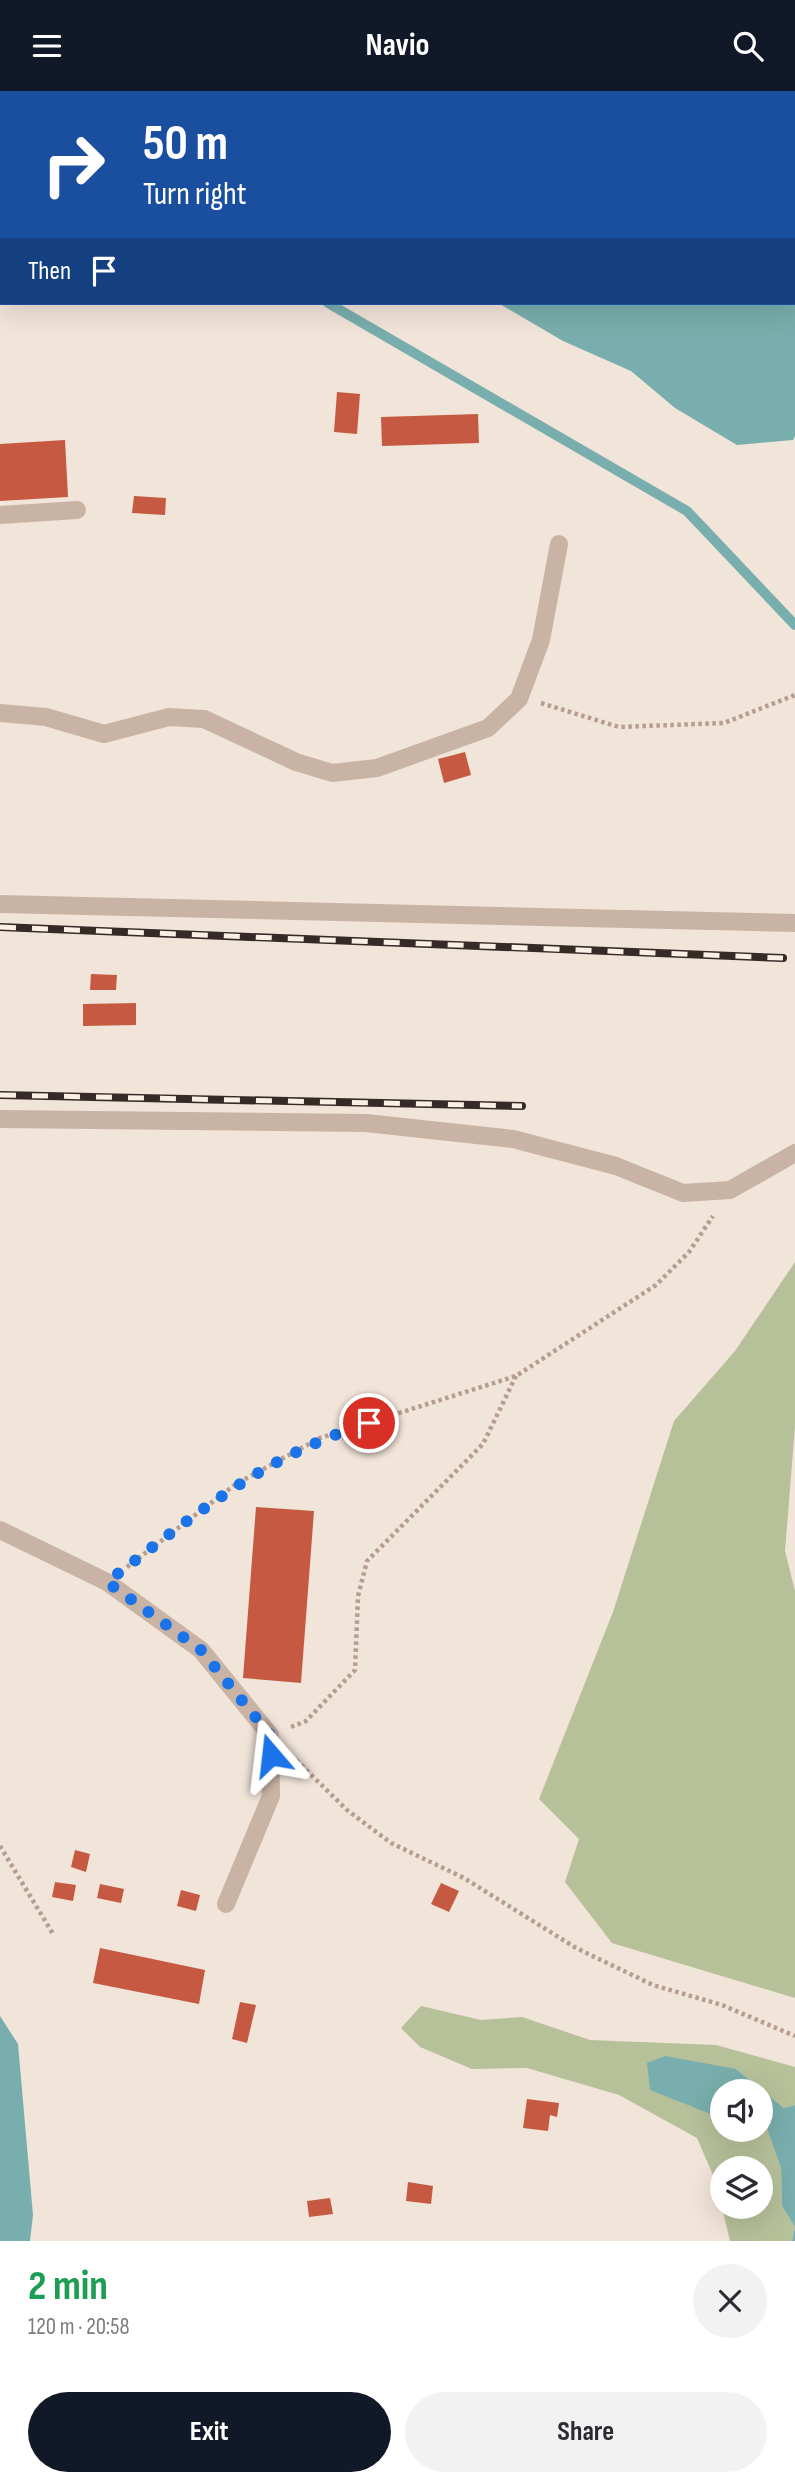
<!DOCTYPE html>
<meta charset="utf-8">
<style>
:root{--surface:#fff;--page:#f2f2f3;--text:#2b2b33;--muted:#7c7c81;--accent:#111827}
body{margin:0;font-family:"Sofia Sans Condensed",sans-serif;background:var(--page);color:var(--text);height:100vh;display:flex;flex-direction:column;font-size:26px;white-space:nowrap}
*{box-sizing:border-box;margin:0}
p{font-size:23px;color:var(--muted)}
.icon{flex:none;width:38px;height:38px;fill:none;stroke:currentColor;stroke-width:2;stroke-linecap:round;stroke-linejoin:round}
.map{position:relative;height:2150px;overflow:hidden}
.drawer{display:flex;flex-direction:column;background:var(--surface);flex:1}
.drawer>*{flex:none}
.top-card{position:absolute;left:0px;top:0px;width:796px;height:214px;box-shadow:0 7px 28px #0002;background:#1a4fa0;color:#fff;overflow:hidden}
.controls{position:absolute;left:710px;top:1988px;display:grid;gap:14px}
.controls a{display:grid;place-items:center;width:63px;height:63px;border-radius:50%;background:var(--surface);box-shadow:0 7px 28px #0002;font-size:35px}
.pin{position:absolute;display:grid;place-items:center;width:60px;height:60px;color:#fff;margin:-30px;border:4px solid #fff;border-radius:50%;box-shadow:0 2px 7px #0007}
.me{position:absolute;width:77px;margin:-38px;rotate:343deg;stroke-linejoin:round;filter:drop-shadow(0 0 5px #0008)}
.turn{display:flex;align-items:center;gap:24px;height:147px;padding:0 28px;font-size:32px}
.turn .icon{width:91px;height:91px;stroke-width:2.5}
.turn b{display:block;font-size:49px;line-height:60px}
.then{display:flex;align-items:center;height:66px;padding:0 28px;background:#0003;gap:14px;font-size:26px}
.round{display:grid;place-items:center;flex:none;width:74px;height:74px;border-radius:37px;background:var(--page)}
.headline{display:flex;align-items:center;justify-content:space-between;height:119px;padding:0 28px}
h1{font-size:42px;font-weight:700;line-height:52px;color:#1e9e55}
.cta{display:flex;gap:14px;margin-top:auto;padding:14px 28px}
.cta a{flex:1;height:80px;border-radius:42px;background:var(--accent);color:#fff;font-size:28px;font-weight:700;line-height:80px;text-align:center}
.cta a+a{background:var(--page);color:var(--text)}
header{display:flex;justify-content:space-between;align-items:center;height:91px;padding:0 28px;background:var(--accent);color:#fff;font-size:32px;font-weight:700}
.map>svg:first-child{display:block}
.green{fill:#b6c099;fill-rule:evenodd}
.water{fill:#78aead}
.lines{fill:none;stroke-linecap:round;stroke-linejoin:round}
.stream{stroke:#78aead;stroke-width:10}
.building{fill:#c65942}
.path{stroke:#b59d8f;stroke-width:4.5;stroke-dasharray:3.5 3.5;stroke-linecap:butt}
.minor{stroke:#c9b3a5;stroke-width:18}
.rail-casing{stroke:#352a26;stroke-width:8}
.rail{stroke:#f9efe5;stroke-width:5;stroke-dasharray:16;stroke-linecap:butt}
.route{stroke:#1a73e8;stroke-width:12;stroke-dasharray:0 21.6}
</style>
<header><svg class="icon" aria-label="menu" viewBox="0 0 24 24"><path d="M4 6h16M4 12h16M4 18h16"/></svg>Navio<svg class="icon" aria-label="search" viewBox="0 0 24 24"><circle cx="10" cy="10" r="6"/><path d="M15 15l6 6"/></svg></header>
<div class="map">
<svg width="795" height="2150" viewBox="0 0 795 2150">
<rect width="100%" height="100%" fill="#f1e4d9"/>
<path class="green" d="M795,1171V1335L785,1460L795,1500V1907L612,1852L565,1791L579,1748L539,1708L613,1521L674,1330L735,1260Z
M421,1915L481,1929L522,1926L590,1949L716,1954L795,1976V2014L784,2017L736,1978L650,1999L723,2025V2039H761L762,2020L781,2077L782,2115L795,2136L792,2150H730L716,2091L697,2047L619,2004L527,1977L472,1978L420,1956L401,1937ZM723,2077H761V2116H723Z"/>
<path class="water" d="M287,0H667L669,2H288Z
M795,96V345L793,349L737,354L675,317L631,280L563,250L498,212H794Z
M0,1925L18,1953L33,2124L30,2150H0Z
M665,1965L736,1978L784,2017L795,2014V2150H792L795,2136L782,2115L781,2077L761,2020V2000H723L721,2027L650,1999L647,1972Z"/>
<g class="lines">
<path class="stream" d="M0,24L2,25
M328,212L687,420L795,534"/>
</g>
<path class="building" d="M337,301L360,303L357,343L334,341Z
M478,323L479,352L382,355L381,326Z
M65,349L68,406L0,410V353Z
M134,405L166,407L165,424L132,422Z
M465,661L471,684L444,692L438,668Z
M91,883L117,884L116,899H90Z
M136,912V934L83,935V913Z
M256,1416L314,1420L301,1592L243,1587Z
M75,1759L90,1763L86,1781L71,1776Z
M55,1791L76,1794L73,1810L52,1806Z
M441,1792L459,1800L449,1821L431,1813Z
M100,1793L124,1798L121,1812L97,1807Z
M181,1799L200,1804L196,1820L177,1815Z
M100,1857L205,1879L199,1913L93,1892Z
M240,1911L256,1914L247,1952L232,1948Z
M527,2008L559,2012L557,2026L550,2024L548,2040L523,2037Z
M408,2091L433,2095L431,2113L406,2110Z
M330,2107L333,2123L309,2126L307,2110Z"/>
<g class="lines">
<path class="path" d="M697,0L700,2
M794,61H795
M541,612L619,636L724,632L795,604
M127,1476L236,1393L320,1347L516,1285L656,1194L689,1161L713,1125
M291,1636L306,1630L355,1579L358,1505L367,1470L483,1353L516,1285
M296,1669L347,1719L391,1752L464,1787L576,1857L653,1894L722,1914L795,1945
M0,1755L53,1843"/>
<path class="minor" d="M0,424L77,419
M0,622L46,626L104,643L169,626L204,628L296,671L332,682L377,677L488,637L519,608L541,549L559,453
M0,813L795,832
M0,1028L366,1032L513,1048L616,1075L683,1102L730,1099L795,1062
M0,1439L107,1491L201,1559L270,1644L271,1705L226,1813"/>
<defs>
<path id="rail" d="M0,836L783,867
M0,1004L522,1015"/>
</defs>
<use href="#rail" class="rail-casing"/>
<use href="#rail" class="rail"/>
</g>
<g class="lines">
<path class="route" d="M271,1664L270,1644L201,1559L107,1491C194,1425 263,1365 369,1332"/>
</g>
</svg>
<div class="controls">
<a><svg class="icon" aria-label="sound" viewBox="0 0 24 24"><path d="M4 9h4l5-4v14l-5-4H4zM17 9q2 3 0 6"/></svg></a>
<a><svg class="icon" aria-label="layers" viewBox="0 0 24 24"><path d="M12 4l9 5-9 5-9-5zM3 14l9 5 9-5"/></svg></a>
</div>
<div class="pin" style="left:369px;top:1332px;background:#d93025"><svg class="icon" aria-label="arrive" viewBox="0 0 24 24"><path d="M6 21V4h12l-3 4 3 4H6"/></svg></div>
<svg class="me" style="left:271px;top:1664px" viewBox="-20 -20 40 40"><path d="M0-17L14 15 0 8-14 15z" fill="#1a73e8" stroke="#fff" stroke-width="4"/></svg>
<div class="top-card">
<div class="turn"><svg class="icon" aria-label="right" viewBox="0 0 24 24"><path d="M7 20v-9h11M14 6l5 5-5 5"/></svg><div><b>50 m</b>Turn right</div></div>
<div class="then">Then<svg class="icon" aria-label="arrive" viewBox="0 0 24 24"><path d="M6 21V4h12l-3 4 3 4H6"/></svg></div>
</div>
</div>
<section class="drawer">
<div class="headline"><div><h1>2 min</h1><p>120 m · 20:58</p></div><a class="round"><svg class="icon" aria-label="close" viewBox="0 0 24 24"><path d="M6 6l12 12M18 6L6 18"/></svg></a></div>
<div class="cta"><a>Exit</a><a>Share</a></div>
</section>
